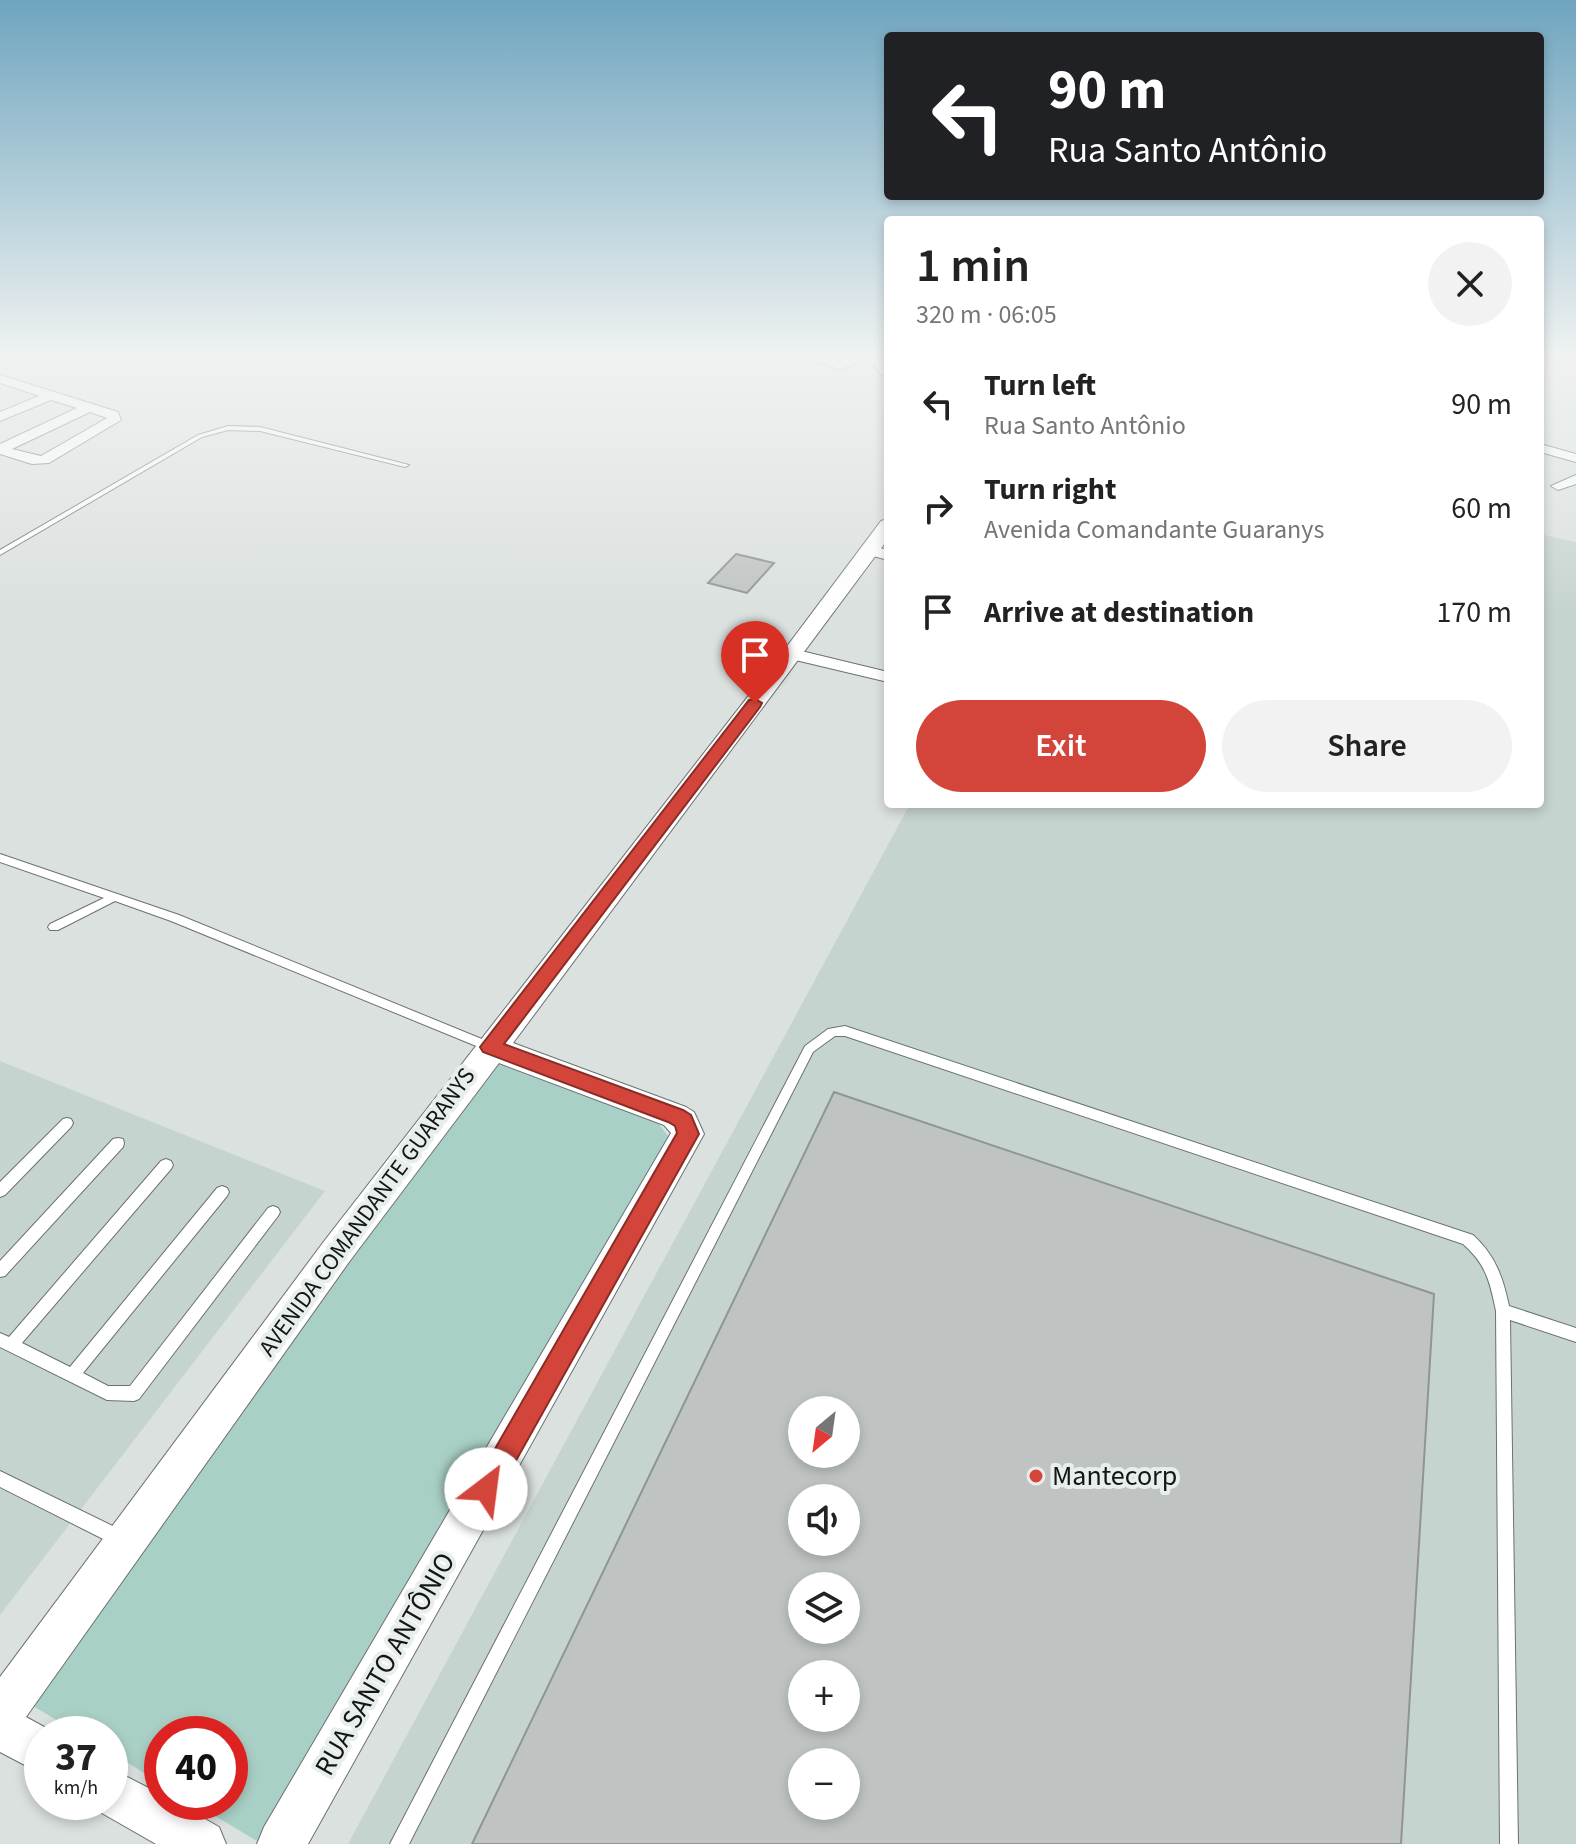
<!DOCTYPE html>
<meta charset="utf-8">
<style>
:root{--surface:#fff;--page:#f2f2f2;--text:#222;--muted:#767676;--accent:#d3453a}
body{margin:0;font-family:"Source Sans 3",sans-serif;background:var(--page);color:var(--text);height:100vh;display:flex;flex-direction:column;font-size:30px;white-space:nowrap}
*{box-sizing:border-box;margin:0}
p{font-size:26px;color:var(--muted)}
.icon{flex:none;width:44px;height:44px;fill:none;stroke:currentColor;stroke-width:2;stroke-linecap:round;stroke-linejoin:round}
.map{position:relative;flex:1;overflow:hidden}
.sheet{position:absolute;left:884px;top:216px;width:660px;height:592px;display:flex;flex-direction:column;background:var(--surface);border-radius:8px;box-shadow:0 4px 12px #0003}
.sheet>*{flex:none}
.top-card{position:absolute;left:884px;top:32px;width:660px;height:168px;border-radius:8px;box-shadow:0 4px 12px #0003;background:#202124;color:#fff;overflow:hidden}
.needle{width:52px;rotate:209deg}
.tools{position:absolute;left:788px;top:1396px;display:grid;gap:16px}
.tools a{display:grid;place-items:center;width:72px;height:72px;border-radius:50%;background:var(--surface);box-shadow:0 4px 12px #0003;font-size:40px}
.speed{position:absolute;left:24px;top:1716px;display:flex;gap:16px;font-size:40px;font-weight:700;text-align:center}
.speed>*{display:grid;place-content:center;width:104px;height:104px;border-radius:50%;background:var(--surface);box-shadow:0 4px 12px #0003;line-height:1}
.speed small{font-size:20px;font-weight:400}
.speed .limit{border:12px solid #d22;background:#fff;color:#111}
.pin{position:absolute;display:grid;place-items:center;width:68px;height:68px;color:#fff;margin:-82px -34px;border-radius:50% 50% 50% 0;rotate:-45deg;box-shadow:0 0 8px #0007}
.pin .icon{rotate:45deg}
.me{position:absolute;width:88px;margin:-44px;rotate:30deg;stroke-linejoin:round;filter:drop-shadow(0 0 6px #0008)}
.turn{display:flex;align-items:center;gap:28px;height:168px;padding:0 32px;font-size:36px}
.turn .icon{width:104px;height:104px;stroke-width:2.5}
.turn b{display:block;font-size:56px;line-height:68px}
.round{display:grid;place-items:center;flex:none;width:84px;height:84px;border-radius:42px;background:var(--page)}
.headline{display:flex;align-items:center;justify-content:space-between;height:136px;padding:0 32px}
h1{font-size:48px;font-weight:600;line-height:60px}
.action{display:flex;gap:16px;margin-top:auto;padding:16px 32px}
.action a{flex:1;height:92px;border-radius:48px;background:var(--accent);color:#fff;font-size:32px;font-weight:600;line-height:92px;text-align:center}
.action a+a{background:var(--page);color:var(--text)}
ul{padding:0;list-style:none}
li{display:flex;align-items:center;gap:24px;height:104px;padding:0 32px}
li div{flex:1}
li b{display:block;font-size:30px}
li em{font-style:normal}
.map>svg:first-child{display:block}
.built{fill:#c6d4d0;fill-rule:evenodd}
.green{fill:#a9d0c6}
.building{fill:#bfc4c3;stroke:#909594;stroke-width:2;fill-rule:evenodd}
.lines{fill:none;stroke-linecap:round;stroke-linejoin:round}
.service-casing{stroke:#6d7170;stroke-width:2}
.minor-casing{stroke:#6d7170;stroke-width:2}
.tertiary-casing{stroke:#6d7170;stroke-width:2}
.service{fill:#fff;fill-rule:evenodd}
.minor{fill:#fff;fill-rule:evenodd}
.tertiary{fill:#fff;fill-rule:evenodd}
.route{fill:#d3453a;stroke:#892d26;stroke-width:2}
.poi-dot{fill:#d3453a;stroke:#e8eeec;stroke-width:3}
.labels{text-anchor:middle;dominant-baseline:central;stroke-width:8;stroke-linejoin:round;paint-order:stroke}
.street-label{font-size:24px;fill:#141615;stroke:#e8eeec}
.near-poi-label{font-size:28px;fill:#141615;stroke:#e8eeec;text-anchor:start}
.near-street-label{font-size:28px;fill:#141615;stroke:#e8eeec}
</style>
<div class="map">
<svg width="1576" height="1844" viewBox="0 0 1576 1844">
<rect width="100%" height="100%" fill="#dbe1df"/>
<path class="built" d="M1540,534L1576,542V1844H348L910,804H1540ZM802,1410H846V1454H802ZM802,1498H846V1542H802ZM802,1586H846V1630H802ZM802,1674H846V1718H802ZM802,1762H846V1806H802Z
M0,1061L325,1191L0,1615Z"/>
<path class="green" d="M490,1049L648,1109L676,1147L260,1843L192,1802H230V1734H162V1784L110,1752V1734H80L23,1700Z"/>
<path class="building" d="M736,554L774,563L747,593L708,583Z
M834,1092L1434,1294L1401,1844H472ZM802,1410H846V1454H802ZM802,1498H846V1542H802ZM802,1586H846V1630H802ZM802,1674H846V1718H802ZM802,1762H846V1806H802Z"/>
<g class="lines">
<defs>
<path id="service" d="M228,426L260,427L409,465L405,467L260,431L228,430L202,437L0,555V550L198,435Z
M0,854L179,915L494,1044L496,1047L494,1050L490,1052L486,1050L171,921L115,901L58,930H50L48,927L50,924L104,898L0,862Z
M845,1026L1473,1235C1495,1255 1503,1277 1509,1306L1576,1328V1342L1510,1320L1518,1844H1500L1496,1311C1490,1282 1486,1264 1463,1244L845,1036H835L813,1052L409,1844H390L805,1046L828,1029Z
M67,1118L71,1119L73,1123L71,1127L5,1195L0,1197V1182L63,1119Z
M118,1138L123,1139L124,1143L123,1147L5,1276L0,1277V1261L113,1139Z
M166,1159L171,1161L173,1165L171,1169L22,1343L70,1367L217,1188L222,1186L227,1188L229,1192L227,1196L83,1373L108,1386H130L268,1208L273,1206L278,1208L280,1212L278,1216L139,1399L134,1401L107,1400L0,1347V1333L9,1337L161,1161Z
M0,1471L125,1532L127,1538L125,1544L119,1546L113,1544L0,1487Z"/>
<path id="minor" d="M791,354C809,354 848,351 861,362L840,369Z
M0,375L118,412L121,420L49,463L32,464L0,454V444L77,408L51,400L0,421V412L39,396L0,383ZM90,412L107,418L41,456L12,449Z
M1540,444L1576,454V462L1540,452Z
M1576,475V484L1558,490L1551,486Z
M868,545L888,550V560L862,553V547Z
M793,649L888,672V682L787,658L784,654Z"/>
<path id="tertiary" d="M864,354H881L888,362V377L882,375Z
M888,519V539L513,1043L686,1107L694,1112L704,1134L308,1844H257L264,1827L671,1133L664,1125L499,1063L349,1262L26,1717L57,1734H42V1774L0,1752V1677L325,1240L785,649L881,521Z
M110,1768L162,1795V1802H175L219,1827L226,1844H156L93,1808L91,1802H110Z"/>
</defs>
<use href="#service" class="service-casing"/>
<use href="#minor" class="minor-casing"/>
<use href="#tertiary" class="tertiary-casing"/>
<use href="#service" class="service"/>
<use href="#minor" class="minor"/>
<use href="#tertiary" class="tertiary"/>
</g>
<linearGradient id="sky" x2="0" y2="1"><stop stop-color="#6fa5bf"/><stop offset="0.58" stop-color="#eff2f1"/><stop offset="1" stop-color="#eff2f1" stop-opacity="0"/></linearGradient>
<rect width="1576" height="612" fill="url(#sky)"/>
<path class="route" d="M755,699L762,703L760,707L504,1044L683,1110L691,1115L699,1134L495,1498L486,1502L477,1498L473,1489L477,1480L677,1133L675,1126L668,1122L483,1052L480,1047L749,700Z"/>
<circle class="poi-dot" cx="1036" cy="1476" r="8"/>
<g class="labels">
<g class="street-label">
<text transform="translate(367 1212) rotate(-54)">AVENIDA COMANDANTE GUARANYS</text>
</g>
<g class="near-poi-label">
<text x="1052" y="1476">Mantecorp</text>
</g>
<g class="near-street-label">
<text transform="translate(385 1664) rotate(-60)">RUA SANTO ANTÔNIO</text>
</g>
</g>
</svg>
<div class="tools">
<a><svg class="needle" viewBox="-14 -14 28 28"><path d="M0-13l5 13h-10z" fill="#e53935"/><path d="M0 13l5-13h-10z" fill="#767676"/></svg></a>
<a><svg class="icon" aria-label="sound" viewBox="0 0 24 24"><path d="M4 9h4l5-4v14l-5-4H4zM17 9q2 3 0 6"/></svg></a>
<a><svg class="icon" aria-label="layers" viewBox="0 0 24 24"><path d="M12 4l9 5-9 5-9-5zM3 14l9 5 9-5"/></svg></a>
<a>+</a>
<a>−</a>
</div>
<div class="speed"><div>37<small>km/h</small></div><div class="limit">40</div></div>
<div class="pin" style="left:755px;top:703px;background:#d93025"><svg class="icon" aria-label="arrive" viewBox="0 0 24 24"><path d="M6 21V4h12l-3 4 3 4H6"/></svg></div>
<svg class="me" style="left:486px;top:1489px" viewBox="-20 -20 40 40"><circle r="19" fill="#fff"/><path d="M0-13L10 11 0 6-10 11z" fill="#d3453a"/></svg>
<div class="top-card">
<div class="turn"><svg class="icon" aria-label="left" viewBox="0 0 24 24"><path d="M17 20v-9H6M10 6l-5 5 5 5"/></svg><div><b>90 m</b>Rua Santo Antônio</div></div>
</div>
<section class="sheet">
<div class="headline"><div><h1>1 min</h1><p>320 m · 06:05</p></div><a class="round"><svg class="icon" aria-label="close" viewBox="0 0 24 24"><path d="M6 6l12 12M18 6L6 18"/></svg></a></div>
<ul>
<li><svg class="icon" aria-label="left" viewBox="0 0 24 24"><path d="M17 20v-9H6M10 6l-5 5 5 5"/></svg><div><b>Turn left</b><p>Rua Santo Antônio</p></div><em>90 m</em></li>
<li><svg class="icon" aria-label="right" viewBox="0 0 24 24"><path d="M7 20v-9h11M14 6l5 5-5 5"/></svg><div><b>Turn right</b><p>Avenida Comandante Guaranys</p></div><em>60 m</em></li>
<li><svg class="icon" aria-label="arrive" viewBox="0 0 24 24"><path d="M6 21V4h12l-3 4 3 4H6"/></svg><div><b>Arrive at destination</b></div><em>170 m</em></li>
</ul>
<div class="action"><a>Exit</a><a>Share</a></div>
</section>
</div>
